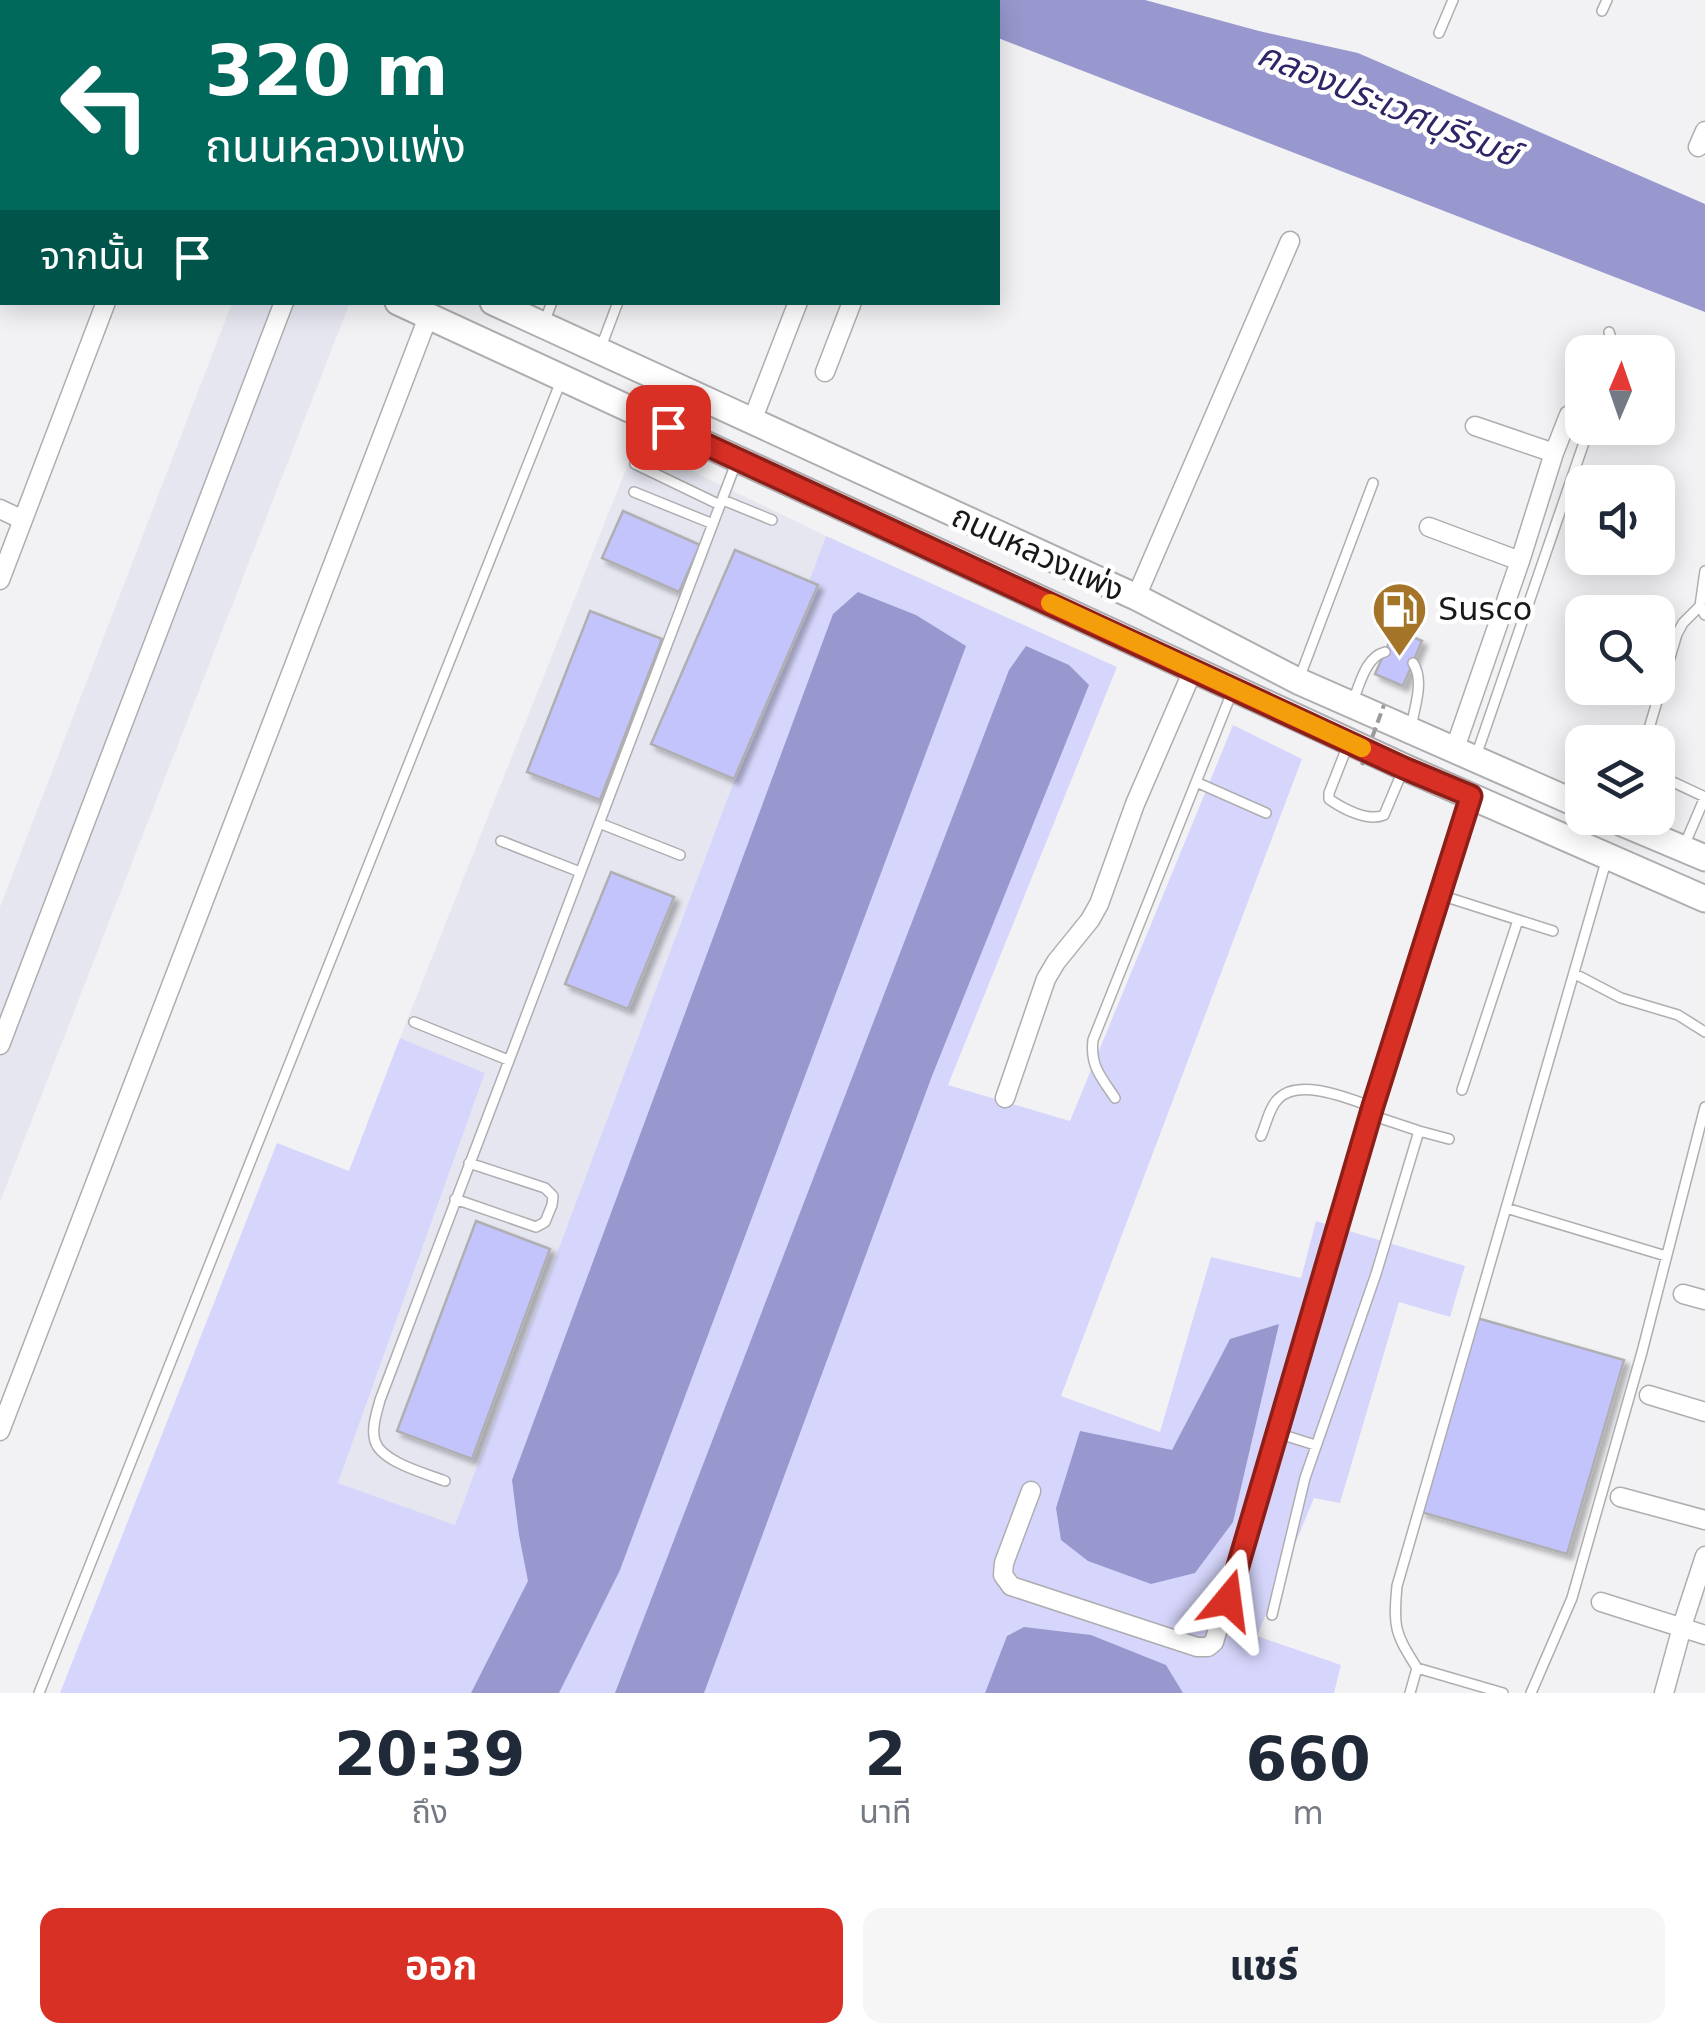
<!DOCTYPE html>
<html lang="th">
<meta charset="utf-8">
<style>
:root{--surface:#fff;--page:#f6f6f7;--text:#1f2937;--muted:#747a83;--accent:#d93025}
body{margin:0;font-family:"DejaVu Sans","Noto Sans Thai",sans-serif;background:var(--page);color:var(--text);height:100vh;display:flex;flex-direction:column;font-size:38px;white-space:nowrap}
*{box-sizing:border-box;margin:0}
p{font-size:32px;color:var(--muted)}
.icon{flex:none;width:55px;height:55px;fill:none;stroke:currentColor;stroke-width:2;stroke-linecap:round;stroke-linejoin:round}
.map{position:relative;height:1693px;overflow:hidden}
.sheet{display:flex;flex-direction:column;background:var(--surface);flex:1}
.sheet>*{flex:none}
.top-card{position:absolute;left:0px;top:0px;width:1000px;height:305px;box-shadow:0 5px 25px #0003;background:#00695c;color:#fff;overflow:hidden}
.needle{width:65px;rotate:2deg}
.controls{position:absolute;left:1565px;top:335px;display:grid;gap:20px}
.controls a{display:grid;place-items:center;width:110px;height:110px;border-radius:20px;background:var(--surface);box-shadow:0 5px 25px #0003;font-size:50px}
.pin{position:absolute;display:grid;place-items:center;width:85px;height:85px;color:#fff;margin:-42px;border-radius:20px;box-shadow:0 5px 15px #0006}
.me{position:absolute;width:110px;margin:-55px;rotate:16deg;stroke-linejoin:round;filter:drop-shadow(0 0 8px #0008)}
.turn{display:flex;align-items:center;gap:35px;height:210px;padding:0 40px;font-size:45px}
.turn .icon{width:130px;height:130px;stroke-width:2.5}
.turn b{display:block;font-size:70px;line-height:85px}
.then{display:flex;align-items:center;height:95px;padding:0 40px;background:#0003;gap:20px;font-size:38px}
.eta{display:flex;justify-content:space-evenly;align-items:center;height:170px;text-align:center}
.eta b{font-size:60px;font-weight:700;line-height:70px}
.cta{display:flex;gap:20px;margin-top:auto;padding:20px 40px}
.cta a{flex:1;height:115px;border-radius:20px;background:var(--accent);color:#fff;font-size:40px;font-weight:700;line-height:115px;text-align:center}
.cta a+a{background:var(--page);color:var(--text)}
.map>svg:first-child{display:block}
.built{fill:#e5e6f0}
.green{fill:#d6d6fc}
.water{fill:#9898ce}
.building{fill:#c4c4fd;stroke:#afafb2;stroke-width:2.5;filter:url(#shadow)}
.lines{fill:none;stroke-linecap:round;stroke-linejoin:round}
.service-casing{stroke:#aeaeb1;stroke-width:12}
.minor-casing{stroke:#aeaeb1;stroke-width:21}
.primary-casing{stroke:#aeaeb1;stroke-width:29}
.service{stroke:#fff;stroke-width:9}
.minor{stroke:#fff;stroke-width:18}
.primary{stroke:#fff;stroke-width:25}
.path-bridge{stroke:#9b9b9d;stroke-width:4;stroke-dasharray:10 5;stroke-linecap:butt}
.route-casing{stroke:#8d1f18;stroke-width:25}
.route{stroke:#d93025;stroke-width:18}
.slow{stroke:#f59e0b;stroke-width:18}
.labels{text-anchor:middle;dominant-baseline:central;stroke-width:9;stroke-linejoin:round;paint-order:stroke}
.street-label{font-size:32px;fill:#181819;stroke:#fff}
.poi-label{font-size:32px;fill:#181819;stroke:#fff;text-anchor:start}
.water-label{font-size:35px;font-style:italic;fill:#2f2667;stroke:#fff}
</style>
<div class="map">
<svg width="1705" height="1693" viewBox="0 0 1705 1693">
<defs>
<filter id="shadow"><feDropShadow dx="5" dy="5" stdDeviation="2.5" flood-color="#0004"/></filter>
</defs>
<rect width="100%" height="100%" fill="#f2f2f5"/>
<path class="built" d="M232,303H344L349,305L0,1202V907Z
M636,444L826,536L455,1526L338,1483L485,1073L400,1038Z"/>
<path class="green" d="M826,536L1117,667L948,1085L1070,1121L1233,725L1302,759L1061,1396L1160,1432L1211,1257L1301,1278L1316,1221L1465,1266L1450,1317L1399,1302L1340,1503L1314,1498L1257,1636L1341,1665L1334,1693H60L277,1143L349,1171L400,1038L485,1073L338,1483L455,1525Z"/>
<path class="water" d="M909,0H1145L1259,31L1358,53L1705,204V312L998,38V2H915Z
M858,592L916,615L966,646L620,1570L559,1693H471L528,1581L519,1535L512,1480L833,614Z
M1026,646L1069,665L1089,685L932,1076L704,1693H615L1009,670Z
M1279,1324L1233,1522L1195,1573L1151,1584L1088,1561L1061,1540L1056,1508L1080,1431L1172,1450L1230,1339Z
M1024,1627L1091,1635L1166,1665L1183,1693H985L1007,1636Z"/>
<path class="building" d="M623,511L700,545L679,592L602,558Z
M735,550L818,585L734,779L651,744Z
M590,611L662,639L600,800L527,772Z
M1395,629L1422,641L1403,686L1375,674Z
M611,872L674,897L628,1009L565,984Z
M476,1221L550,1249L472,1459L397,1431Z
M1477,1318L1624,1360L1567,1554L1421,1512Z"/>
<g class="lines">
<defs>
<path id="service" d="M520,2L521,0
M1602,11L1607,0
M1439,33L1453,0
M0,196L2,194
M544,323L552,302
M1609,332L1616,352
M601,347L618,302
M635,464L720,505
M634,492L713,524
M723,500L772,520
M1705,571L1700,606L1705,615
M1299,679L1373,483
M1352,703C1360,685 1365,657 1385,652
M1411,728C1414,708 1425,681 1413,663
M1349,742L1329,793V799C1343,809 1368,822 1384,815L1403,770
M1645,742L1677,634L1683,623L1700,606
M1476,756L1589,428
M1658,775L1705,797L1684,846
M1196,782L1266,813
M599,823L680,855
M501,841L580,872
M1440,895L1553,931
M1575,974L1621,998L1678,1015L1705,1032
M414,1022L508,1060
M1462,1090L1518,920
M1115,1098C1101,1077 1090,1066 1093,1040L1232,692
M1419,1131L1449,1139
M1261,1136C1266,1125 1269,1108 1278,1099C1299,1077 1349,1099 1373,1107
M455,1199L536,1227L545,1222L552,1205L553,1196L545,1188L469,1163
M1506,1208L1666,1256
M1277,1433L1315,1445
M445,1481C427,1474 381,1462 375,1441C371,1428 377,1412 380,1400L736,463
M1272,1615L1305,1478L1376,1274L1419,1131L1371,1115
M1417,1668L1503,1693
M39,1693L561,381
M1410,1693L1417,1668C1395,1633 1393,1628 1397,1586L1607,858
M1531,1693L1572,1598L1642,1352L1705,1107"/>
<path id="minor" d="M417,0L422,2
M121,2L122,0
M259,2L260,0
M376,2L377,0
M1698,147L1705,131
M825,372L852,302
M752,421L798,302
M1475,426L1554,453
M0,509L23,520
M1429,527L1520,561
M0,580L106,302
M1136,597L1290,241
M1454,751L1520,561L1554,453L1569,415
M0,1045L284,302
M1005,1098L1046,979L1056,962L1090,920L1099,904L1135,804L1193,670
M1683,1294L1705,1300
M1649,1395L1705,1412
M0,1431L428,317
M1031,1491L1004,1563L1003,1575L1011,1586L1197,1647H1208L1214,1642L1373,1107L1471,796
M1620,1497L1705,1520
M1601,1602L1705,1635
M1664,1693L1684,1620L1705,1556"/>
<path id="primary" d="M0,79L2,80
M0,122L2,123
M398,302L1404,767L1705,899
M493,302L1136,597L1298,681L1582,806
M1610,818L1705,858"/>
</defs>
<use href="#service" class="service-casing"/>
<use href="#minor" class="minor-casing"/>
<use href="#primary" class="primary-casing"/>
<use href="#service" class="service"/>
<use href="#minor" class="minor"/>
<use href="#primary" class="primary"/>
<path class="path-bridge" d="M1362,765L1384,705"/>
</g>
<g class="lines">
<defs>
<path id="route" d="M668,427L1404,768L1471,796L1373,1106L1228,1600"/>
</defs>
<use href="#route" class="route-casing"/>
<use href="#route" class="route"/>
<path class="slow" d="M1050,603L1362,748"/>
</g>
<defs>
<symbol id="fuel-pin" viewBox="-11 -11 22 30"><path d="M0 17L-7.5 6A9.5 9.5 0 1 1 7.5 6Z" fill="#a47428" stroke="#fff"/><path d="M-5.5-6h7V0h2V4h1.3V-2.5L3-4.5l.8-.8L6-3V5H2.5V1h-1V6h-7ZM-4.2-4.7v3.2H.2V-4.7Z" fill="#fff"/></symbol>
</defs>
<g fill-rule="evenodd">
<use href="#fuel-pin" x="1368" y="578" width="63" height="86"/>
</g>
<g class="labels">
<g class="street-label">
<text transform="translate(1038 553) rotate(25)">ถนนหลวงแพ่ง</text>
</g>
<g class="poi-label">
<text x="1438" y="609">Susco</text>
</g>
<g class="water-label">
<text transform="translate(1388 104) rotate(22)">คลองประเวศบุรีรมย์</text>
</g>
</g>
</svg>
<div class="controls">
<a><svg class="needle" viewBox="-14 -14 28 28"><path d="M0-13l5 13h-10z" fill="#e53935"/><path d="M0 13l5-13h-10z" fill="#747a83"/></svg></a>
<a><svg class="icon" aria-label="sound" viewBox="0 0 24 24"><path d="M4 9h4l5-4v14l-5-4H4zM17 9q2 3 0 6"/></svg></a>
<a><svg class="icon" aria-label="search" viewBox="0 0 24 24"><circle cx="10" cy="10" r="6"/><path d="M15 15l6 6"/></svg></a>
<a><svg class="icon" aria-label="layers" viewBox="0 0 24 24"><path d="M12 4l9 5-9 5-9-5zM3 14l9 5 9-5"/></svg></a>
</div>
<div class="pin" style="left:668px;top:427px;background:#d93025"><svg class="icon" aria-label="arrive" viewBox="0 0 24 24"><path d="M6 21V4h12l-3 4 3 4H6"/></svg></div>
<svg class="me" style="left:1228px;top:1600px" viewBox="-20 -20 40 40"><path d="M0-17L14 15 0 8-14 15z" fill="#d93025" stroke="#fff" stroke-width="4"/></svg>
<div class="top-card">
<div class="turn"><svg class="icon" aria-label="left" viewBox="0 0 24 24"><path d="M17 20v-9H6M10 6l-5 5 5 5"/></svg><div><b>320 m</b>ถนนหลวงแพ่ง</div></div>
<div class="then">จากนั้น<svg class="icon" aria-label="arrive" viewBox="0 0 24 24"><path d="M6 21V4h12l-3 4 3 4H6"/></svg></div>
</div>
</div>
<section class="sheet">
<div class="eta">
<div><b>20:39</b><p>ถึง</p></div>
<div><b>2</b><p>นาที</p></div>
<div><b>660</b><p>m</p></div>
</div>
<div class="cta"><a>ออก</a><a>แชร์</a></div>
</section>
